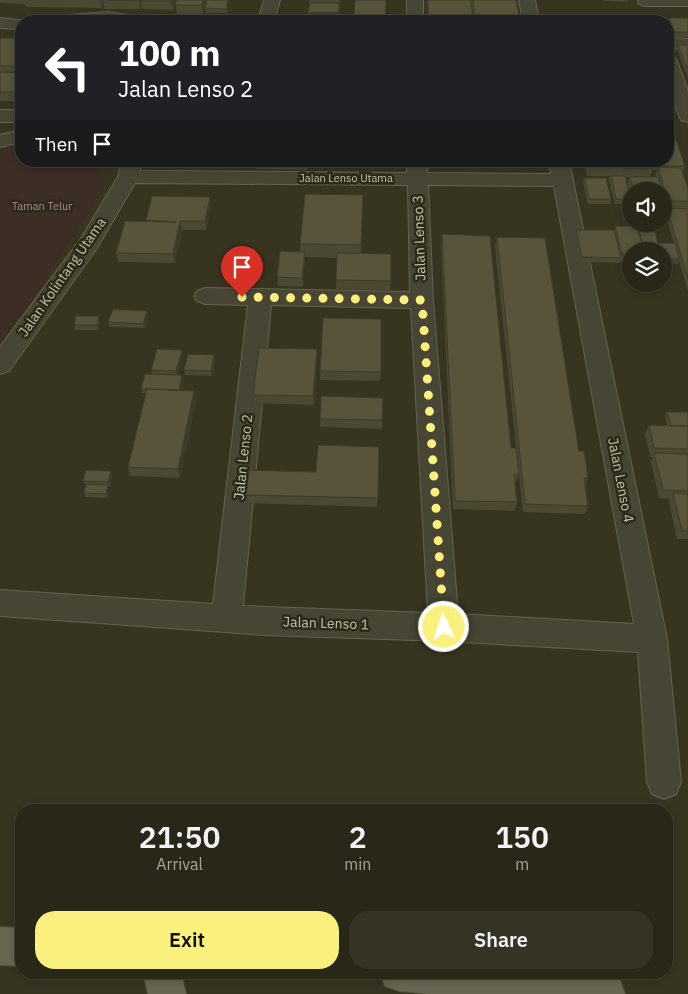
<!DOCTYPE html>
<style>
:root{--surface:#292717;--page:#353324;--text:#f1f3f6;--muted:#a5a5a1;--line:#454436;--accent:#f9f07d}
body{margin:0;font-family:"IBM Plex Sans",sans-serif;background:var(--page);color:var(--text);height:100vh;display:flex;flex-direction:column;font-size:19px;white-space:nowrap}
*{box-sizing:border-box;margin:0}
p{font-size:16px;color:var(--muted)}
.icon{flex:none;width:28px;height:28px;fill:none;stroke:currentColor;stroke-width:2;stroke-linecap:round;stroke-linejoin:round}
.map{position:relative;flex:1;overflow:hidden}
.side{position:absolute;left:15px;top:804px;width:658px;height:175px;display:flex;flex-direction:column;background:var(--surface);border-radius:20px;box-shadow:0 2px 8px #0003,0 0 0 1px var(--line)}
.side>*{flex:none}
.top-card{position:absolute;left:15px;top:15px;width:659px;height:152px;border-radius:20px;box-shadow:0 2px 8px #0003,0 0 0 1px var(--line);background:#202124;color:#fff;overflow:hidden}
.tools{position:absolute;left:622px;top:182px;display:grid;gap:10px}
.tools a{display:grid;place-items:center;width:50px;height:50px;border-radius:50%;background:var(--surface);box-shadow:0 2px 8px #0003,0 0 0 1px var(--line);font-size:25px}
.pin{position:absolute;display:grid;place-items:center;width:42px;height:42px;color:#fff;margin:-51px -21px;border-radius:50% 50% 50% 0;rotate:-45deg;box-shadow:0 0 5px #0007}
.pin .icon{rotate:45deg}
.me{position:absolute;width:55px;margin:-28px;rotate:356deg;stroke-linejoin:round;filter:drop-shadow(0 0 4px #0008)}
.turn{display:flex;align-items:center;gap:18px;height:105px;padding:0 20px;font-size:22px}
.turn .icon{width:65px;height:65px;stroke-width:2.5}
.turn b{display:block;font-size:35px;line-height:42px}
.then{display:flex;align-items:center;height:48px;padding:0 20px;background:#0003;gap:10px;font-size:19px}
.eta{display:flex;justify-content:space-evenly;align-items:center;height:85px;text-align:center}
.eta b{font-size:30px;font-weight:600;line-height:35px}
.action{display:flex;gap:10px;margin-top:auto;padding:10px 20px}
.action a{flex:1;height:58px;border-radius:20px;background:var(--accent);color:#111;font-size:20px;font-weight:600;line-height:58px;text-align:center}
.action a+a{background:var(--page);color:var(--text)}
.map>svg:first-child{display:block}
.green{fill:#3c2d25}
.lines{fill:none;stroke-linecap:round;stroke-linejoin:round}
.minor-casing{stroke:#656450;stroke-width:2}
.major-casing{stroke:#514f3c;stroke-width:2}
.minor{fill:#474533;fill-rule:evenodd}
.major{fill:#686550;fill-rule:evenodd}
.wall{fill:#4b4833;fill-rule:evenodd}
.shaded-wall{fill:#3d3b29}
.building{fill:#57543b;stroke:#3d3b29}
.route{stroke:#f9f07d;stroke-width:9;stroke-dasharray:0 16.2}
.labels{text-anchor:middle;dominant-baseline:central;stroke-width:5;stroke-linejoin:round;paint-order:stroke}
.far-street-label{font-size:11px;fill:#c4c3ad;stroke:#2c2a18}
.far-park-label{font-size:11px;fill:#b08b9c;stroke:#2c2a18}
.street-label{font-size:14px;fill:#c4c3ad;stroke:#2c2a18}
</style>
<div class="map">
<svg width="688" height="994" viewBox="0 0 688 994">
<rect width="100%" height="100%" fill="#37341f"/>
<path class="green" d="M11,145H21V161H97L104,188L0,350V152Z"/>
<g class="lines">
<defs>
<path id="minor" d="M264,0H280L274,21H258Z
M407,0H423V21H407Z
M519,0H535L539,21H523Z
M638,0H688V6H645L639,4Z
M108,12L142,17L144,21H47L49,17L55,16Z
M0,18L27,21H21V29L0,28Z
M668,38L688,39V49L668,48Z
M668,56L674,57L677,61L688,91V122L681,120L679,116L668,84Z
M0,110H21V122H0Z
M21,130V142L0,147V135Z
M122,161H142L140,171L407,173V161H427V173L551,174L549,161H569L667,639L681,782L676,794L664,799L652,794L647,782L638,652L444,641L265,635L0,616V590L213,604L248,305L205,304L197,301L194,296L197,291L205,288L410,292L408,185L135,183L97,248L9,371L0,374V347L80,240L118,177ZM428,185L554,186L634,624L458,614L433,300ZM271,305L411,308L428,613L243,606Z"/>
<path id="major" d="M0,927L21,928V966L0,965Z
M143,972H181L186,994H148Z
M380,972H593L620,980L625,994H431L399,991L385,986Z"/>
</defs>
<use href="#minor" class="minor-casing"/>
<use href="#major" class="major-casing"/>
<use href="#minor" class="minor"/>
<use href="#major" class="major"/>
</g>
<path class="wall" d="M0,0H176L173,10L143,9L142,5L140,9H104V5L102,8L26,7L25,4L0,3Z
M177,0H206L203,14H177L175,5Z
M230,0L227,13H206L205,8Z
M310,0H340L339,21H307Z
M427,0H471L473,21H428Z
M471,0H516L520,21H473Z
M603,0H628L627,2L603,1Z
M669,18H688V37H673L668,22Z
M21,38V101H0V40Z
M678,45H688V78L677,49Z
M668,128L670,137V139L685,166L683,171H682L688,188V291L679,260L678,264H664V251H631V263L581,262L575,234L576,230H614L615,226L639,231L658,243H674L665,213L666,210H664V191H631V201V200L630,204H615L609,180L610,176H587L584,161H668ZM652,170H657L655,177H650ZM626,177H630L627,185Z
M255,161H308L307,170L256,169Z
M585,178L611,199L610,204H588L583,182Z
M363,195L361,253L391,281L390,290L336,289L337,258L305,257L303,287L278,286L277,277L300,251V244Z
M211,206L206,230H182L175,263L118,262L116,253L146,221V220Z
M442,234L519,474L516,483H515L517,502L515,511L453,509L441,244Z
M497,237L579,451L588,478L585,486L588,506L585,514L523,512L495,246Z
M148,316L145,328L110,327L108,322Z
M100,321L98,330H75L74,325Z
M183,355L177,375H182L183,380L181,390L196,400L180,478L130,476L128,467L146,393H142L141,389L152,374L151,370Z
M214,355L215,360L212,376L185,375L184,370Z
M317,358L314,405L254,403L253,395Z
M320,371L381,372L380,381L320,380Z
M667,412H688V539H677L669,502L670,499L659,498L651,462L653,457H650L645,434L649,425H667L665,416Z
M320,419L382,420V429L320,427Z
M316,472L378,498L377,507L245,503L244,495Z
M112,475L110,486H108L109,490L107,498L85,497L84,493L86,486L83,481Z"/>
<path class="shaded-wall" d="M100,0H103L104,5L102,8Z
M139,0H144L141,1L142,5L140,9Z
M172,0H176L173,10L171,1Z
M203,0H206L203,14L202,5Z
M228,0H230L227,13L226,9Z
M210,197L211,206L206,230L205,221Z
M180,221L182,230L175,263L173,254Z
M305,252V261L303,287L302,278Z
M147,311L148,316L145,328L143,324Z
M99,316L100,321L98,330L97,325Z
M317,349V358L314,405L313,396Z
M182,350L183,355L177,376L176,371Z
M214,355L215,360L212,376L211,371Z
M182,375L183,380L179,395L178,390Z
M194,391L196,400L180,478L178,469Z
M111,471L112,475L110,486L108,482Z
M108,485L109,490L107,498L106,494Z"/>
<path class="building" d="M108,0H139L138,1Z
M141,0H172L171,1H141Z
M177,0H203L202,5H175Z
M207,0H228L226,9L205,8Z
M355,0H386L385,21H354Z
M428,0H471L473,21H429Z
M473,0H516L520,21H475Z
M310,3H339L338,13H308Z
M308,13H339L338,21H307Z
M611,18H636L637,21H612Z
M669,18H688V32H675Z
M1,38H21V66H0V40Z
M678,45H688V70Z
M0,72L21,73V92H0Z
M668,128L670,137H668Z
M668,139H676L685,166H653L652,161H668Z
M588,161H617L619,167H589Z
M620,161H650L653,169L622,168Z
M658,167L681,168L688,188V201H668Z
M611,176H625L631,200L616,199Z
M630,177H658L662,191H634Z
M585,178H606L611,199H589Z
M305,194L363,195L361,245L300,244Z
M152,196L210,197L205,221H180L173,254L116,253L125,221L176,222L146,220Z
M667,208L688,209V279Z
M615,226H637L644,251H631V254H622Z
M576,230H614L621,258L582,257Z
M639,231H655L658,243H675L679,259H664V251H644Z
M442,234L490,236L511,448H516L519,474H514L517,502L455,501Z
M497,237L545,238L579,451H584L588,478H584L588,506L525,504Z
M280,251L305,252L302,278L277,277Z
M337,253L391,254V281L336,280Z
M113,309L147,311L143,324L108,322Z
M76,316H99L97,325H74Z
M323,318L381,319V372L320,371Z
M259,348L317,349L313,396L253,395Z
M157,349L182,350L176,371L151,370Z
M188,354L214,355L211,371L184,370Z
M145,374L182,375L179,390L141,389Z
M147,389L194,391L178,469L128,467Z
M321,396L383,398L382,420L320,419Z
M667,412H688V426H671Z
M649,425L688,426V449L654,448Z
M318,445L379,447L378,498L244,495L247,470L316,472Z
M654,453L688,454V491L663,490Z
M86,470L111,471L108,482L83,481Z
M86,484L108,485L106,494L84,493Z
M673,493L688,494V531H682Z"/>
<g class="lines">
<path class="route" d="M242,297L422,300L444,627"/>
</g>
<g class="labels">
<g class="far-street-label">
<text x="346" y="178">Jalan Lenso Utama</text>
</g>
<g class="far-park-label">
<text x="42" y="206">Taman Telur</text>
</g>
<g class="street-label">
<text transform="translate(419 238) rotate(-92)">Jalan Lenso 3</text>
<text transform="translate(62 277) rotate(-55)">Jalan Kolintang Utama</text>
<text transform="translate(243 457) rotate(-84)">Jalan Lenso 2</text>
<text transform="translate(621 480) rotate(79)">Jalan Lenso 4</text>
<text transform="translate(326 623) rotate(2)">Jalan Lenso 1</text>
</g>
</g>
</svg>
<div class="tools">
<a><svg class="icon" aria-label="sound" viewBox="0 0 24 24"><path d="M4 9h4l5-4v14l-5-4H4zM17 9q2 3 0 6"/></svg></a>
<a><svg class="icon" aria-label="layers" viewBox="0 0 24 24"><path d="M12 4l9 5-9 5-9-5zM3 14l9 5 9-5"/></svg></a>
</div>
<div class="pin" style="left:242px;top:297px;background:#d93025"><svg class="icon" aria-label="arrive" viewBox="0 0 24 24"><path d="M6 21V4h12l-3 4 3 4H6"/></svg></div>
<svg class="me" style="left:444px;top:627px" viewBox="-20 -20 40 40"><circle r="17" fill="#f9f07d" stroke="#fff" stroke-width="3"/><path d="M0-11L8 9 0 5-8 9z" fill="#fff"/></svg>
<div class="top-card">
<div class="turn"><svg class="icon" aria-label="left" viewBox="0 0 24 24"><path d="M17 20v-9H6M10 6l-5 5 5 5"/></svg><div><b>100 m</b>Jalan Lenso 2</div></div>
<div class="then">Then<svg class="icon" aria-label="arrive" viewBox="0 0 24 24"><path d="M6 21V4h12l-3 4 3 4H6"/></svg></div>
</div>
<section class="side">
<div class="eta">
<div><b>21:50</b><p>Arrival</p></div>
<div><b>2</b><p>min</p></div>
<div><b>150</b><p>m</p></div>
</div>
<div class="action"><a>Exit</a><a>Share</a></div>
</section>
</div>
